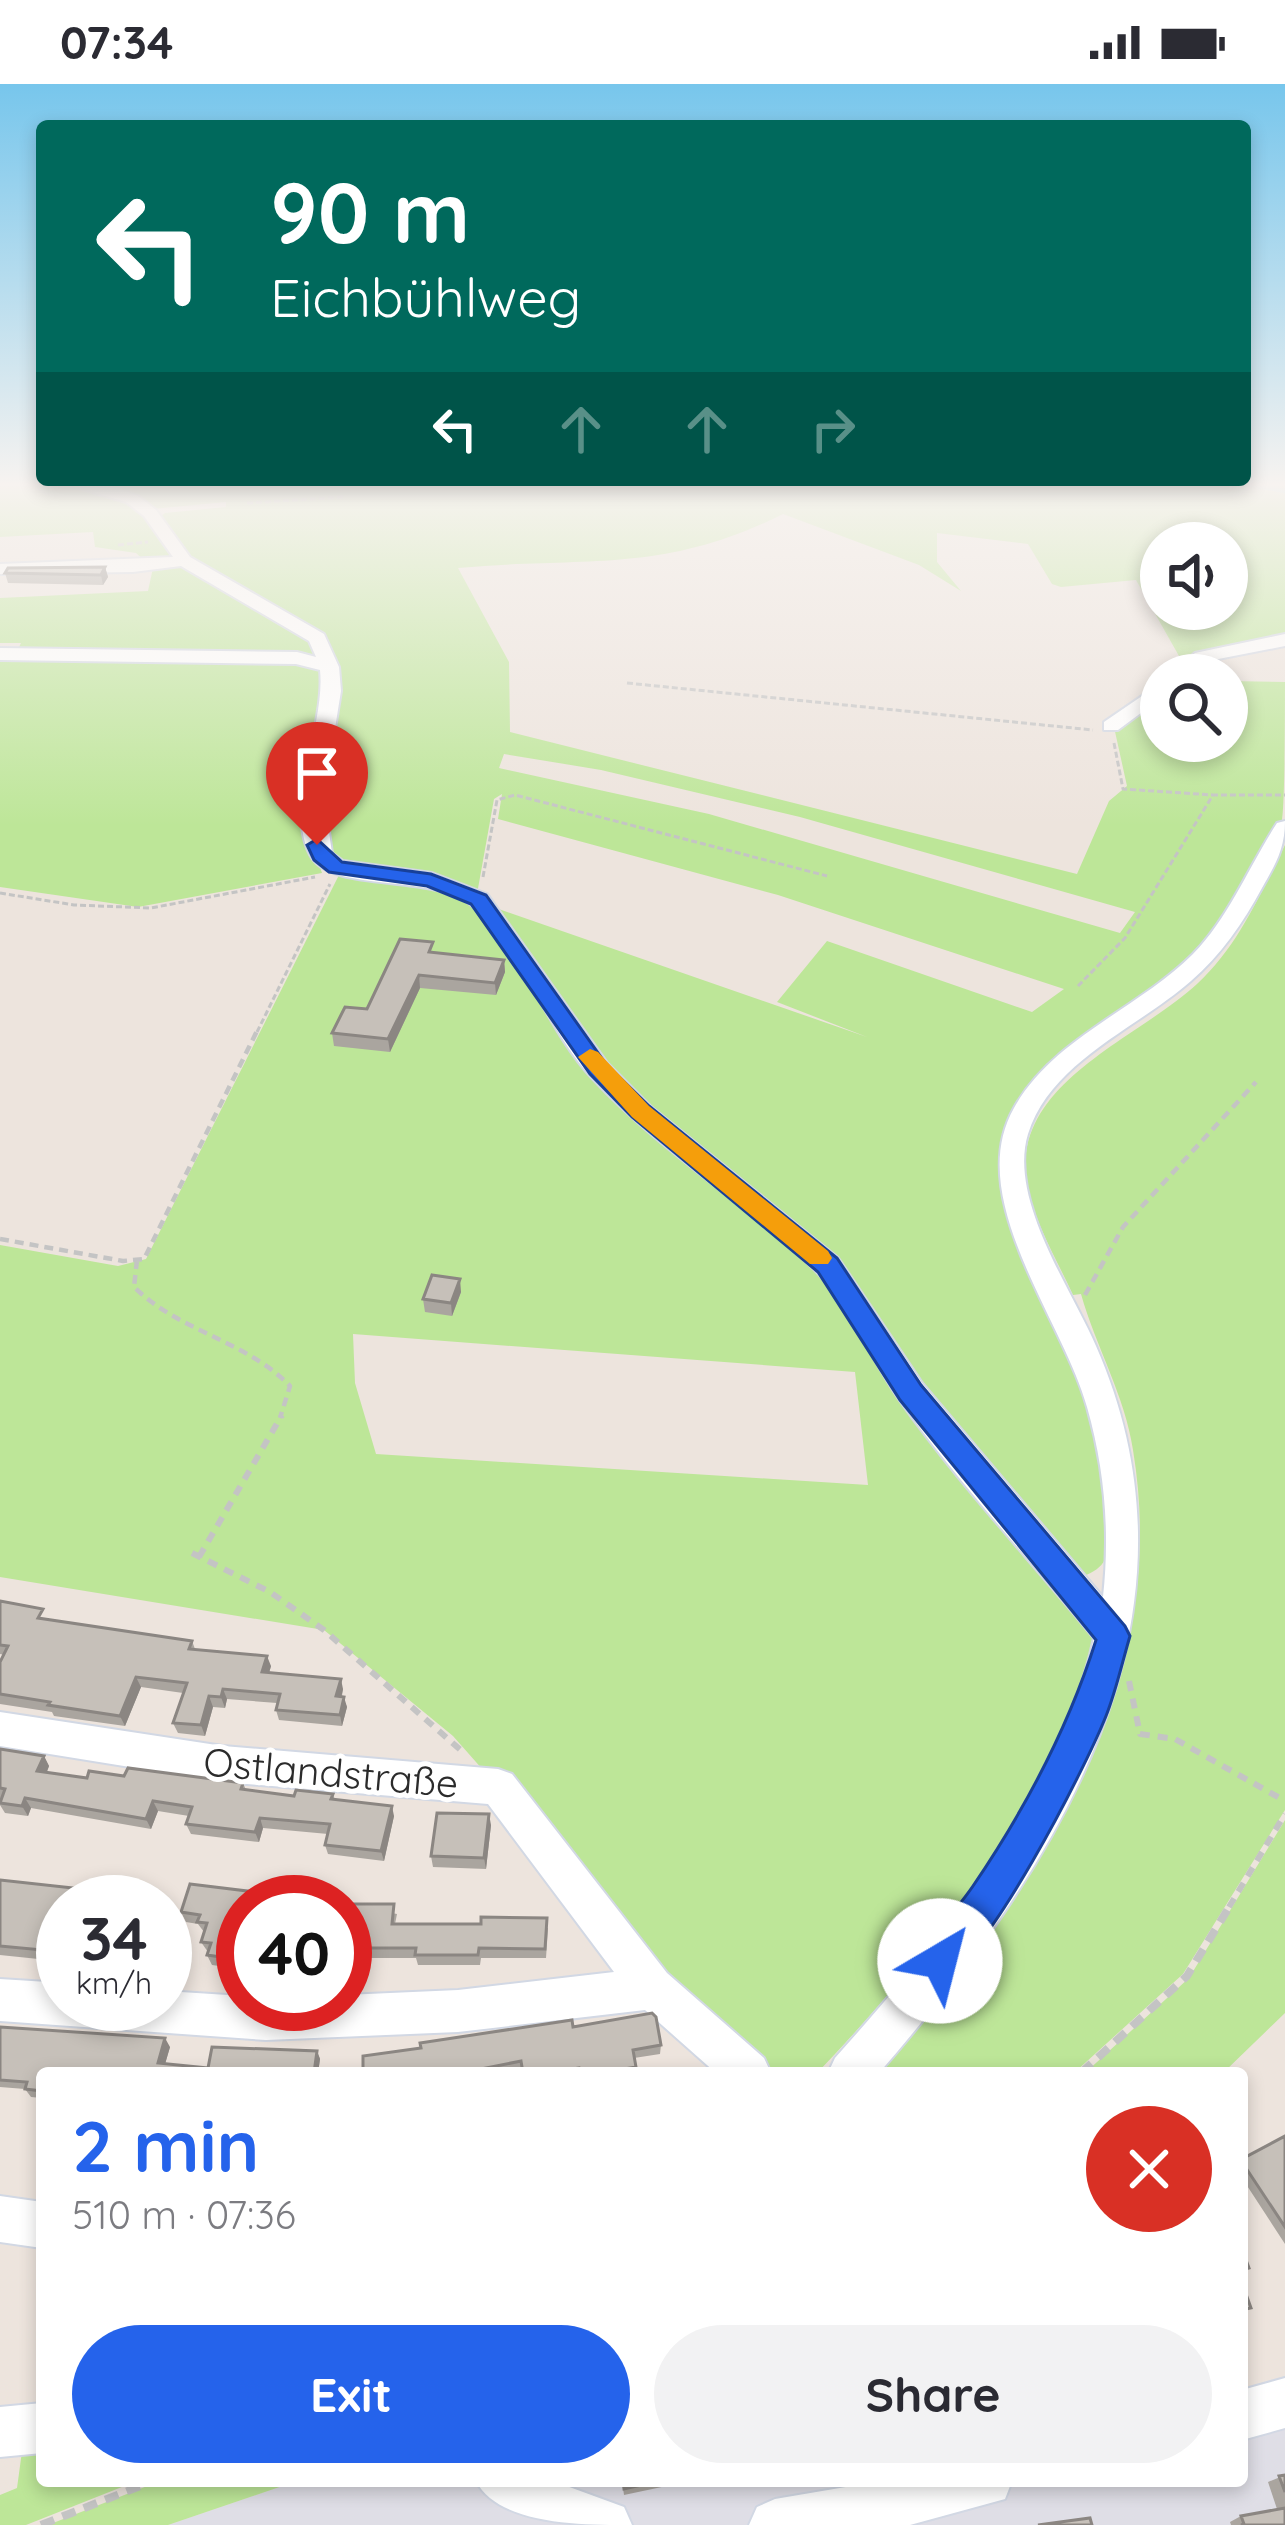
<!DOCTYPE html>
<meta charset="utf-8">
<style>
:root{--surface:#fff;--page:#f2f2f3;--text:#2b2b33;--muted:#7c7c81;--accent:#2563eb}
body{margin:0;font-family:Quicksand,sans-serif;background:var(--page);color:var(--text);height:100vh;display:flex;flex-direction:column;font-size:45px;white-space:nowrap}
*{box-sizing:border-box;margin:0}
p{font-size:39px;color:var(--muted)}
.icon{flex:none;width:66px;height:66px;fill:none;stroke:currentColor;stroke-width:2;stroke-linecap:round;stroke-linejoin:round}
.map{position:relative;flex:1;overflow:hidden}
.panel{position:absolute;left:36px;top:1983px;width:1212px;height:420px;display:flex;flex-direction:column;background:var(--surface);border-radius:12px;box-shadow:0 6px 18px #0003}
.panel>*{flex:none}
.banner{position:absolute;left:36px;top:36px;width:1215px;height:366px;border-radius:12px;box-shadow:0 6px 18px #0003;background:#00695c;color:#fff;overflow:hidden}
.controls{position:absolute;left:1140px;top:438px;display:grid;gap:24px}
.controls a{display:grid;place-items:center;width:108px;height:108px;border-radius:50%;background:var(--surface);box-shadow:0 6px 18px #0003;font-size:60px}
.speed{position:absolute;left:36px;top:1791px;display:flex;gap:24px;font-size:60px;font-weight:700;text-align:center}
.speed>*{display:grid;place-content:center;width:156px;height:156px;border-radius:50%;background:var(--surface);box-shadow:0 6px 18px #0003;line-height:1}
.speed small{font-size:30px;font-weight:400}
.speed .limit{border:18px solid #d22;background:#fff;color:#111}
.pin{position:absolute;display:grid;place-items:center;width:102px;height:102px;color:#fff;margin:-123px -51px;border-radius:50% 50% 50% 0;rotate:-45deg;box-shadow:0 0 12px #0007}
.pin .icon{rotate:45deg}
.me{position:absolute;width:132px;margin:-66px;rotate:37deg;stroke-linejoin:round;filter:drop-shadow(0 0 9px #0008)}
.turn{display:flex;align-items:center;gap:42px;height:252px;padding:0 36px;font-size:54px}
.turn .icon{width:156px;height:156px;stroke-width:2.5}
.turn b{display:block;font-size:84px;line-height:102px}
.lanes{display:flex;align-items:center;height:114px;padding:0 36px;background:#0003;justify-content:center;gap:60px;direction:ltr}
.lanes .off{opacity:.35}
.round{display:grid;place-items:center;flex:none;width:126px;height:126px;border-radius:63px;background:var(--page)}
.head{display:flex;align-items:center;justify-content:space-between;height:204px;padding:0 36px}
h1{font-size:72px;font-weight:800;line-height:90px;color:var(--accent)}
.action{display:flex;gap:24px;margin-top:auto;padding:24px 36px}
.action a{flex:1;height:138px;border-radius:72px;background:var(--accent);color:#fff;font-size:48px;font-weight:800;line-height:138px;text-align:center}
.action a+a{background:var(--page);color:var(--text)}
.status{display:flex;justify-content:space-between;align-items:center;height:84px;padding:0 60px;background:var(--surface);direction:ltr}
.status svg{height:33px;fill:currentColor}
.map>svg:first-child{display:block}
.industrial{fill:#dfdee6}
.green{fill:#bde698;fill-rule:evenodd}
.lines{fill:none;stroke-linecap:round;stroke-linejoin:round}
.stream{stroke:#6de0f2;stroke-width:4.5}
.minor-casing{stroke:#d2d8e4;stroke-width:4}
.path-far3{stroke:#c4c4c4;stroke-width:3;stroke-dasharray:6 3;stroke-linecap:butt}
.path-far2{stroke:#c4c4c4;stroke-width:4.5;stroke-dasharray:9 6;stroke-linecap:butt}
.path-far1{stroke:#c4c4c4;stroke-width:6;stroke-dasharray:10 8;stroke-linecap:butt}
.path{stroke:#c4c4c4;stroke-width:8;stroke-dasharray:14 9;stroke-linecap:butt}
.minor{fill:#fff;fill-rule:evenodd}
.wall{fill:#aaa59f}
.shaded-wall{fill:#8b8682}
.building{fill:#c6c0b9;stroke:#8b8682;stroke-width:3}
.route{fill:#2563eb;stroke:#184099;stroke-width:3}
.slow{fill:#f59e0b}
.labels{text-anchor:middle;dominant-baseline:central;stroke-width:10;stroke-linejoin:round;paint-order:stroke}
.near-street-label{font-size:39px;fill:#2b2b2b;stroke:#fff}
</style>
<div class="status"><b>07:34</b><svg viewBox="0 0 49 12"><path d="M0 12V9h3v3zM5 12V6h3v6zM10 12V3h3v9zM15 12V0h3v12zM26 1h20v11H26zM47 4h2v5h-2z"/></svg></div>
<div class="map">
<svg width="1285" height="2441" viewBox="0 0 1285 2441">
<rect width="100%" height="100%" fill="#ede4dd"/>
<path class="industrial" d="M1285,2319V2441H168L297,2397H849L854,2428L991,2397H1242V2331Z"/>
<path class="green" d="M0,400C47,400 110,392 145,431C158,445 163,463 179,476L148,480L136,469L95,463L93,448L0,453Z
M89,400H457L462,406L526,400H1285V555L1179,572L1136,496L1061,503L1052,500L1028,460L937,449V478L961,507L919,481L783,430C661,491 584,472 458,484L509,578L510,648L1077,790L1109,717L1127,702L1114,643L1161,609V657H1227V597L1285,598C1285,625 1285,717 1282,736C1258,786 1223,842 1183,880C1112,945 976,994 1004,1112C1028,1165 1057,1219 1075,1274C1089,1314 1120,1437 1105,1475C1101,1484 1093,1488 1084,1492L909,1286L832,1178L603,983L493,823L867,953L777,918L827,857L1032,928L1064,905L778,811L498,735L502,710L494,715L477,810L335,776L317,749L331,568L193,477L157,435L165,429L226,423V418L152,425ZM1161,459H1227V525H1161ZM504,670L601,686L800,733L1135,828L1120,849L709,730L499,684Z
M182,479L293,540L319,568L307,573L18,565L21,559H0V514L148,507L153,484Z
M0,572L275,576L325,585L309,752L322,789L138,823L0,803Z
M1285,761V1726L1183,1890L1074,1989H879C1019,1799 1175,1620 1133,1366C1125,1312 1096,1263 1081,1210L1073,1211C1057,1176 1034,1138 1027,1100C1009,1000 1138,955 1197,900C1240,860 1259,811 1285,761Z
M357,790L454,806L495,839L590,985L819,1182L1103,1550C1048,1716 937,1864 817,1989H771L711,1944L453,1652L324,1546L0,1493V1161L118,1182L146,1175L339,791ZM353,1250L855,1288L868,1401L376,1370L355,1299Z
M1285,1736V1929L1223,1989H1085L1189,1894Z
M42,2358V2397H137L26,2441H0V2411L17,2404L23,2360Z
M160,2397H297L168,2441H48Z"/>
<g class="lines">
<path class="stream" d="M1247,400L1285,407"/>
<defs>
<path id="minor" d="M65,400H107L138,412L156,426L190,473L324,550L339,583L341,607L324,713L332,769L343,777L432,789L487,810L607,979L650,1022L838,1174L922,1299L1103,1513C1110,1449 1105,1386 1087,1323C1062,1234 963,1114 1014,1024C1053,954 1138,925 1193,870C1229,833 1249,782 1277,739L1285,737C1285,765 1275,781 1262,804C1243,839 1221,871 1191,897C1138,944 1051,977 1028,1050C1008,1115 1071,1204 1096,1262C1217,1537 1056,1784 879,1989H828L835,1974C942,1854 1059,1715 1094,1554C1030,1475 957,1398 899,1315C872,1276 847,1217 814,1185C744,1118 660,1067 593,995C546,945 525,870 474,823C436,789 335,809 312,774C282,727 326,641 320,586L296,580L0,576V564L297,568L316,573L309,557L181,482L133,488L0,490V480L173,473L144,432L126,418Z
M1285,550V562L1208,577L1192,591H1170L1195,569Z
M1161,599V614L1118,646H1104V638Z
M0,1628L223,1662L498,1685L512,1690L667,1889L764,1974L771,1989H716L645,1926L458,1948L266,1956L0,1937V1895L63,1899V1920H165V1907L243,1912V1920H345V1911L458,1906L614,1888L488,1720L223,1698L0,1662Z
M0,2112L42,2118V2164L0,2158Z
M1285,2294V2344L1242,2356V2306Z
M42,2319V2369L0,2373V2323Z
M476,2397H553L624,2423L632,2441C581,2441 499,2441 476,2397Z
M881,2397H1012L1005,2415L910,2441H749L757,2423L775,2415Z"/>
</defs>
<use href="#minor" class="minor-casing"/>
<path class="path-far3" d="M247,419L344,413
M118,461L148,458
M627,599L1093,646
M1114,659L1123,705L1213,711
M483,793L497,716L515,711L827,792
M0,809L74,821L151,824L315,793
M1078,902L1125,854L1213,711H1285
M257,948L330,800"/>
<path class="path-far2" d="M0,1155L123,1177L144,1175L258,945
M137,1176L134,1203C178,1247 247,1257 290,1302L280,1334
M1085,1211L1123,1143L1256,998"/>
<path class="path-far1" d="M192,1469L270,1508L324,1546L464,1669
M199,1473L282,1331
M1129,1597L1140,1650L1175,1655L1285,1717
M1229,1823L1285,1730"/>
<path class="path" d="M1081,1989L1187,1892L1231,1820
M41,2441L153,2397"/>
<use href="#minor" class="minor"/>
</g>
<path class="wall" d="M105,483L108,493L103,501L8,499L5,489Z
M435,869L504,876L505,888L496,911L420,904L390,968L334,962L332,949L367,925Z
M461,1208L452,1232L425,1228L423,1215Z
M0,1517L48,1536L192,1557L195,1565L271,1582L269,1589L343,1605L342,1612L347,1623L342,1642L279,1636L276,1626L277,1619L227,1615L225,1624L213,1623L205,1652L178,1649L173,1639L183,1609L141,1603L125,1642L54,1632L52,1628L0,1620V1578L4,1571L0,1570Z
M0,1665L44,1672L49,1682L47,1688L87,1694L124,1692L243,1699L246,1706L294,1712L333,1710L335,1716L394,1732L384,1777L328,1770L325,1761L328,1750L263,1744L259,1758L191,1750L186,1740L189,1732L158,1727L151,1745L31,1724L28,1732L5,1729L0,1721Z
M491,1741L486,1785L433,1783L431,1772Z
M0,1796L63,1818V1865L53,1864L48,1876L0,1871Z
M243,1818L240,1885L212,1881L207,1871L208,1868L201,1858L204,1848L198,1840L186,1838L181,1828Z
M345,1820L397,1830L395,1840L548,1844L546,1874H481L480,1881H418L416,1874H345Z
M0,1943L170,1963L165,1980L208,1984L317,1967L320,1975L318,1989H42V2014L31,2013L25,2005L0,2003Z
M573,1943L661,1961L660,1970L634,1974L636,1989H523L522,1986L506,1989H363Z
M1285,2052V2160L1242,2094V2075Z
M1285,2391V2441H1231L1230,2438L1241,2432L1277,2425L1268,2398Z
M622,2397H690L624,2411Z"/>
<path class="shaded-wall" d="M105,483L108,493L103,501L101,491Z
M504,876L505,888L496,911L495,899Z
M419,891L420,904L390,968L388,955Z
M460,1195L461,1208L452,1232L451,1219Z
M267,1572L271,1582L266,1599L262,1588Z
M136,1593L141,1603L125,1642L120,1632Z
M341,1595L343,1605L339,1623L336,1612Z
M223,1605L227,1615L225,1624L221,1613Z
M209,1612L213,1623L205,1652L201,1641Z
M344,1613L347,1623L342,1642L340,1631Z
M44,1672L49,1682L43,1697L37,1687Z
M25,1714L31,1724L28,1732L22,1722Z
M153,1717L158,1727L151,1745L146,1735Z
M392,1722L394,1732L384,1777L381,1767Z
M489,1730L491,1741L486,1785L484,1774Z
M260,1734L263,1744L259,1758L255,1748Z
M243,1852V1875L240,1885L235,1875Z
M46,1854L53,1864L48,1876L42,1866Z
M165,1954L170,1963L163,1987L158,1979Z
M317,1967L320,1975L318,1989H314Z"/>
<path class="building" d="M105,483L101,491L5,489L8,484Z
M400,855L433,858L429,868L504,876L495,899L419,891L388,955L332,949L345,923L367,925Z
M432,1191L460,1195L451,1219L423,1215Z
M0,1517L43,1525L38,1534L192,1557L189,1565L267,1572L262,1588L341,1595L336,1612L344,1613L340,1631L276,1626L280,1610L223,1605L221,1613L209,1612L201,1641L173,1639L187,1599L136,1593L120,1632L48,1621L50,1618L0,1610V1578L8,1562L0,1561Z
M0,1665L44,1672L37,1687L87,1694L89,1687L124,1692L128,1684L243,1699L241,1705L294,1712L296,1706L333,1710L331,1715L392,1722L381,1767L325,1761L330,1740L260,1734L255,1748L186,1740L192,1723L153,1717L146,1735L25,1714L22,1722L0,1719L5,1705L0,1704Z
M437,1729L489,1730L484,1774L431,1772Z
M0,1796L155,1813L153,1818H63V1856L46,1854L42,1866L0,1862Z
M190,1800L255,1808L252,1818H243V1851L235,1875L207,1871L211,1859L201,1858L207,1839L197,1838L200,1831L181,1828Z
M345,1820H394L392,1840H481V1833L547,1834L545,1865L479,1864L478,1871H415L416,1864H345Z
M652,1929L656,1933L661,1961L633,1966L636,1983L601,1989H580L579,1984L548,1989H523L521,1977L481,1985V1989H363V1972L421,1964L420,1959L572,1936L573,1943Z
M0,1943L165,1954L158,1979L208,1984L212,1963L317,1967L314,1989H42V2007L25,2005L27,1998L0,1996Z
M1285,2052V2143L1242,2078V2075Z
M1242,2165L1249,2184L1242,2186Z
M1242,2199L1251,2224L1242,2226Z
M1285,2391V2408L1279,2392Z
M623,2397H659L624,2405Z
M1285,2424V2441H1241L1244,2440L1241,2432Z
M1090,2434L1092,2441H1038Z"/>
<linearGradient id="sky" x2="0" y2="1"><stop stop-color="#77c6ec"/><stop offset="0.54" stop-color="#f7f3f0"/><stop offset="1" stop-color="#f7f3f0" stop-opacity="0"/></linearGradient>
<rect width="1285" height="742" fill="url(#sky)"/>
<path class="route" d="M317,755L342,778L431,790L486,811L606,980L649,1022L837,1174L921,1301L1125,1542L1130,1552C1122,1579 1116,1607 1106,1632C1085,1685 987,1877 940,1896L927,1891L921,1877C933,1849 956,1827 973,1802C1026,1724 1068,1645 1096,1556L900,1316L818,1188L632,1033L590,990L471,820L427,802L329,788L314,776L307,761Z"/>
<path class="slow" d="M590,965L598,968L649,1022L828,1167L832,1174L828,1180H810L632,1033L578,973Z"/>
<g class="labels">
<g class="near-street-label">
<text transform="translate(331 1688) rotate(5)">Ostlandstraße</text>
</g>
</g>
</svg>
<div class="controls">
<a><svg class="icon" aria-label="sound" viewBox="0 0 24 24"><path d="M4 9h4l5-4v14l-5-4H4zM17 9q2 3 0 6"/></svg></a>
<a><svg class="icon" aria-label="search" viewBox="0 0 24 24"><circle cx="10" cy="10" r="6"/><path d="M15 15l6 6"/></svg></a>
</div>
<div class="speed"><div>34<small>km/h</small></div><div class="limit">40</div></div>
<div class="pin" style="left:317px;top:761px;background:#d93025"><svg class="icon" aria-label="arrive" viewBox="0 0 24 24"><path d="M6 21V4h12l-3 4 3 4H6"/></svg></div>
<svg class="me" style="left:940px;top:1877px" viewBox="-20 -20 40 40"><circle r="19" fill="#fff"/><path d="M0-13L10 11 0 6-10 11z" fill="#2563eb"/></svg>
<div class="banner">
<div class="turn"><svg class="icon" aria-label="left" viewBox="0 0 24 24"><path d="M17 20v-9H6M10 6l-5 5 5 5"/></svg><div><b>90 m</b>Eichbühlweg</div></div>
<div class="lanes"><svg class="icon" aria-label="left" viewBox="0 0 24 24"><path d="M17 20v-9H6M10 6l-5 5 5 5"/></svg><svg class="icon off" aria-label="ahead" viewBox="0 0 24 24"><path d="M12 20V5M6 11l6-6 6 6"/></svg><svg class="icon off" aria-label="ahead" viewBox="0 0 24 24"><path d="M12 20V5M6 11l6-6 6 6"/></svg><svg class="icon off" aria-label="right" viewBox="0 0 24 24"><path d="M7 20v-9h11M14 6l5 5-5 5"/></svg></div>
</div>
<section class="panel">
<div class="head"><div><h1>2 min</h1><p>510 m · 07:36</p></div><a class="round" style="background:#d93025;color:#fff"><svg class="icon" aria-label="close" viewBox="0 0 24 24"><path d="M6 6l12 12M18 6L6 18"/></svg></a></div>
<div class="action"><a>Exit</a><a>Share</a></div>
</section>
</div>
